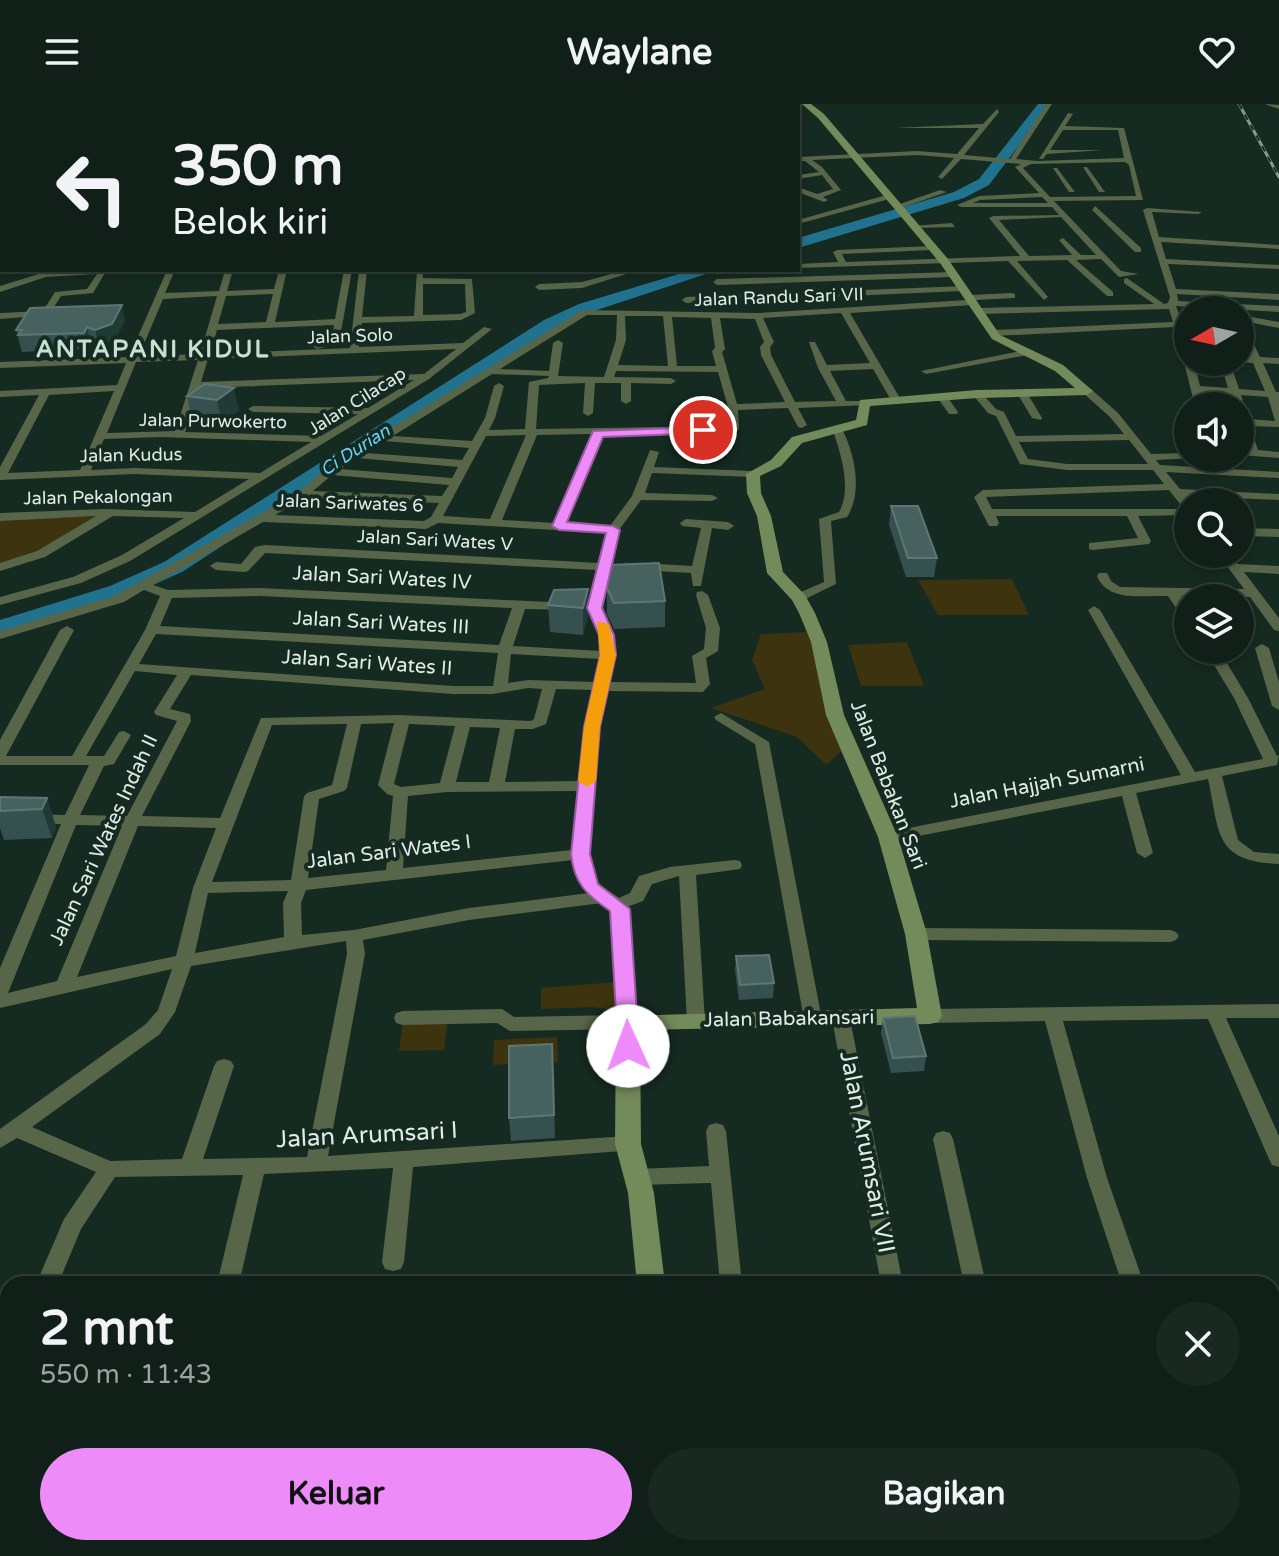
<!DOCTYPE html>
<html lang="id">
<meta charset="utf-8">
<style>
:root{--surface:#102018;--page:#192821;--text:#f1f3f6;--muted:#9ca3a2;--line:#303e37;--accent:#ed8cf9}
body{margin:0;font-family:"Varela Round",sans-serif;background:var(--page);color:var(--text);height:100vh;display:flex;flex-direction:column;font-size:30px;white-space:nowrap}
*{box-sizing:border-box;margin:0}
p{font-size:26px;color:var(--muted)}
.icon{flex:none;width:44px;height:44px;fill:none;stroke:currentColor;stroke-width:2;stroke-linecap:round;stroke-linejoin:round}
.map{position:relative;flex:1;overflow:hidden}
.drawer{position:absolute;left:0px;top:1172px;width:1280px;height:280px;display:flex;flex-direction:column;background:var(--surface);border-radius:24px 24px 0 0;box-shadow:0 4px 12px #0003,0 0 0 2px var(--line)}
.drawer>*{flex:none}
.hud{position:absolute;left:0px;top:0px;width:800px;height:168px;box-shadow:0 4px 12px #0003,0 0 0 2px var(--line);background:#102018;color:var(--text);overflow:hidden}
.needle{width:52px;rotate:261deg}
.controls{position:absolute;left:1174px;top:192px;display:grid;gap:16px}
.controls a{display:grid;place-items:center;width:80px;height:80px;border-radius:50%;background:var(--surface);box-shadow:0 4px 12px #0003,0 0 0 2px var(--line);font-size:40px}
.pin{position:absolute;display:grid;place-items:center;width:68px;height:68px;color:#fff;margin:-34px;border:4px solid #fff;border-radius:50%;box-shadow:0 2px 8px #0007}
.me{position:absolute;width:88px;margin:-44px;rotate:358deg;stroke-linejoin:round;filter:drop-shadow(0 0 6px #0008)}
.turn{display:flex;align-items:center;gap:28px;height:168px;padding:0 40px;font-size:36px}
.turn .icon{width:104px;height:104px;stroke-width:2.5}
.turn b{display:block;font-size:56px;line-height:68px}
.round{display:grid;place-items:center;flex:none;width:84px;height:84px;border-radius:42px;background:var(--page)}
.overview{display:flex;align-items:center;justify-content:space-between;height:136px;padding:0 40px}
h1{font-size:48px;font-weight:700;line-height:60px}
.primary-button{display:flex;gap:16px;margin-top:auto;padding:16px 40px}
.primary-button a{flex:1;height:92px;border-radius:48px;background:var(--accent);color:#111;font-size:32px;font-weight:700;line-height:92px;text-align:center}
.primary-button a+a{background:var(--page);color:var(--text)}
header{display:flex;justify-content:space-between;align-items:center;height:104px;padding:0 40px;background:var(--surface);font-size:36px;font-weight:700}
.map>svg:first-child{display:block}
.green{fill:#3d340f}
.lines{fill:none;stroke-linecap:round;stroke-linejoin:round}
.stream{stroke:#5a97a9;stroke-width:2}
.river{fill:#21728f;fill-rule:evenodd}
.street{fill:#576548;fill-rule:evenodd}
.secondary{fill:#738a5a;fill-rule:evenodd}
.rail-casing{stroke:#8a9a92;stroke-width:3}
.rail{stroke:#152a20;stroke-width:2;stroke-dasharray:6;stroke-linecap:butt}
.wall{fill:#35504e}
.shaded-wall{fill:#203a35}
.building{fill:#47615f;stroke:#5f7774;stroke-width:2}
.route{fill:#ed8cf9;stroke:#9a5ba2;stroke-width:2}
.slow{fill:#f59e0b}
.labels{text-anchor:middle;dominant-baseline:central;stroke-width:8;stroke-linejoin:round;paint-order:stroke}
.far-street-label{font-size:18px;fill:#e0ede6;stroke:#152a20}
.far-water-label{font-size:18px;font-style:italic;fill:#6bd2fa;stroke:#152a20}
.street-label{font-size:20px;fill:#e0ede6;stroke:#152a20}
.far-district-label{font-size:24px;font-weight:bold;letter-spacing:2px;fill:#c7e0d2;stroke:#152a20}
.near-street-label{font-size:24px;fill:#e0ede6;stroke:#152a20}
</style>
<header><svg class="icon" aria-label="menu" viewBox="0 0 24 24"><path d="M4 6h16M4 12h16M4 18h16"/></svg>Waylane<svg class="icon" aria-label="heart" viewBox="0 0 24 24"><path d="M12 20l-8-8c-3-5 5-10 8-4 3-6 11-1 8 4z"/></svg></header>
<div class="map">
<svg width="1279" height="1452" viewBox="0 0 1279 1452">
<rect width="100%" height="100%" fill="#152a20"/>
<path class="green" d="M99,412L38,447L0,459V416Z
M1012,475L1029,511H938L918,476Z
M809,528L848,641L826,661L797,633L711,604L765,585L752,556L761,530Z
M907,538L924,582H861L848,541Z
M616,878L618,907L593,903L541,905V884Z
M448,916L444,946L399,947L403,917Z
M557,933L558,958L493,961L494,936Z"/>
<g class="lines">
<path class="stream" d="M544,2H591"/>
<path class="river" d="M1038,0H1050L989,81L964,94L798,144V134L954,88L979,75Z
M692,166H718L591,208L556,224L182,468L128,492L0,533V516L110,482L164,458L544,216L579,200Z"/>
<path class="street" d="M249,0H255V2H249Z
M301,0H307V2H301Z
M351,0H357V2H351Z
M724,0H731L728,2Z
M1046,0H1052L1016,55L1038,57L1124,54L1118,26H1063L1050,46H1103L1047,50L1043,55H1039L1068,9L1073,10L1065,22L1124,24L1143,96L1054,97L1121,167L1139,170L1119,173L1101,155L1076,156L1113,188V192H1107L1067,156L1017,157L1048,193L1044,196L1008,157L798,164V160L838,158L833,148L837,146L932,142L936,144L932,146L842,150L846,158L1020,152L989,114L993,112L1059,111L1052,103H961L957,101L979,92L1039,89L1015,63L1021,60L961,55L942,75L938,73L954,54L917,51L812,56L822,63L841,86L823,93L828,96L824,98L798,88V83L817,90L833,85L822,71L798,75V71L819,68L805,57H798V53L917,47L957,50L979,24H894L983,20L997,5L999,8L964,51L1010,55ZM1125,58L1129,61L1136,92L1050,93L1023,64L1031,60ZM1042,93L1048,99H973L980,96ZM1061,113L1096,151H1081L1063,134L1059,136L1072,151L1029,152L999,116Z
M1266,0L1279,1V5L1267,1Z
M798,33L801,35V41L798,43Z
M2,41V45L0,46V42Z
M1083,63H1087L1105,88H1099Z
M1053,64H1057L1075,88H1069Z
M940,86L947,88L901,104L894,102Z
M0,89H2L0,94Z
M890,90L893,94L798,120V116Z
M1095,102L1141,144V148H1135L1092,106Z
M1147,104L1202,108L1198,110L1152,108L1159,133L1279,141V145L1161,138L1166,155L1279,161V165L1168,160L1176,185L1279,190V196L1177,190L1178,197L1279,202V208L1176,202L1188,236V258H1194L1200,282L1228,284L1220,258H1230L1239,285L1265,287L1253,259L1240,258V252L1250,253L1240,229V211L1279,218V224L1243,217L1260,253L1279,254V260L1263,259L1276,288H1279V323L1250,322L1258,346L1279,348V354L1240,351V345H1247L1240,322V302H1234L1230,290L1202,288L1205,302H1195L1175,223L994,232L989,229L994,226L1173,218L1169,205L979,210L975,207L979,204L1154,200L1124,179V175L1127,174L1164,200L1168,199L1170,193L1143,106ZM1241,291L1268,293L1275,317L1248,315Z
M952,119L955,123L915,124L911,122Z
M0,159H2V163H0Z
M78,166H115L105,169L93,189L61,192L49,211L0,215V209L43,207L55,188L87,185L97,170L46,173L0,188V182L45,168Z
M167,166H175L165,189L219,187L225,166H233L227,187L274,185L279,166H287L275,218L335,215L344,166H352L339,239L317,245L312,242L332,235L334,221L217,226L211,247L207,250L350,244L359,166H367L362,213L414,212L417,166H422L423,174L472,175L475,209L461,216L362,219L359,243L463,239L484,223L492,225L429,275L130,457L81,479L0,501V493L73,473L122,451L184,414L113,412L45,453L0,467V459L37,447L96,412L0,417V409L104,405L195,408L249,375L134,370L0,376V363L39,291L0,293V287L117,281L126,259L0,264V258L129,253ZM423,180H465L466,208L460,210L423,211ZM273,190L266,218L218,220L226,192ZM217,192L201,247L205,250L139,252L163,195ZM456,245L424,270L201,278L208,255ZM198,256L175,327L107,329L136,258ZM414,276L368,304L253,302L248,305L253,308L358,310L321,332L185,328L199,284ZM114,287L80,366L8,369L49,291ZM160,333L311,338L260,369L134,364L91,366L104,335Z
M626,166H639L582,184L539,186L535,183L539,180L582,178Z
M955,168L956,170L952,173L717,181L713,178L717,175Z
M965,182V186L962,187L686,199L682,196L686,193Z
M1012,189L1015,190V194L976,196V200L973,201L850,209L901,296L900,298H892L873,265L830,267L846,297H868V301L798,304L807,321L802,324L798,323L788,304L738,306L739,325L734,328L602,330L598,347L566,420L610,422L632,392L650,346L659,348L654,363L753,367L759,370L753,373L652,369L645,389L712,391L718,394L712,397L641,396L619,426L601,504L614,531L615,551L609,578L696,579L692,552L704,545L706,524L696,491L697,488L702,487L708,491L720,524L718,547L706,554L710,580L703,588L607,587C600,618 580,750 594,774C600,782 611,788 619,794L630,789L639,772L670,763L734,756L740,757L742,761L740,765L696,771L705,917L703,922H689L687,917L679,772L652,780L643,797L627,803L637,918L635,923L628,925L510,927L497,919L403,921L396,919L394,914L396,909L403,907L502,905L514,913L618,911L612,807L602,799L469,816L363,836L365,850L328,1052L628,1032L635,1034L638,1040L635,1046L413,1063L404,1158L401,1165L393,1167L385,1165L382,1158L393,1064L264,1070L239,1180H217L243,1071L115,1073L81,1125L58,1180H36L64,1115L96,1068L17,1034L0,1044V1025L146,920L158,906L172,865L0,904V864L61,720L0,719V709L65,711L89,661H0V636L60,526L67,522L74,526L6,652H72L145,526L160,492L144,486L124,498L0,535V527L114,492L299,388L325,365L582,206L758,209L967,196V192L970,191ZM841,209L870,259L827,261L815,238H809L818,264L836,297L795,298L771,251L770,243L774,238L763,214ZM587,211H617L616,236L604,273L558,272L563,239L558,236L553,239L549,267L500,265ZM625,212H663L668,262L618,261L626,236ZM672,213L711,214L715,244L712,247L716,262H677ZM720,214L755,215L764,238L760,243L761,251L785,298L737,300L722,248L725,245ZM616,267L718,268L728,303L729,322L536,325L539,281L585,279L583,309L588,312L593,309L595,279H621V297L626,300L631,297V279L671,280L676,277L671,274L614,273ZM492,270L549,272L548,274L529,278L525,325L489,326L495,314L504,282L499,279L494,282L485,314L472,337L393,332ZM591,330L588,347L555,419L502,416L537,331ZM526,331L490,415L443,412L486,332ZM384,337L469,344L462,356L366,349ZM357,354L458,363L452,374L340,365ZM332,371L449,381L442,392L313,387ZM305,394L439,399L431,413L424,417L275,411ZM263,418L426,425L438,419L606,429L599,459L265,441L255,443L241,460L216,458L210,462L216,466L244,468L248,467L265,449L597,466L589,504L600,531L601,547L513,542L525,505L574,506L575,503L569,499L260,484L168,486L153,481ZM260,492L512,504L499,541L160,522L172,494ZM156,530L498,549L493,582H453L139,560ZM511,550L600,555L595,578L528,576L508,579ZM135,567L177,571L154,608L156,611L177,617L127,712L80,711L104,662L114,660L131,631L124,627L119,628L104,652H86ZM191,571L453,590H493L528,584L542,585L534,615L531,617L399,611L261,614L220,714L142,712L191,617L190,610L170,605ZM556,585L593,586L585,623L579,677L505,678L515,625H533L546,620ZM394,619L378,681L387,690L393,692L386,766L308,774L319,695L344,687L347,684L361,620ZM347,620L332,681L307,689L304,692L291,776L212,778L272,621ZM409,620L455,622L440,679L401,683L394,680ZM470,623L500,624L489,678H456ZM578,687L572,746L403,764L408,692L447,688ZM76,721L122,722L57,877L8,889ZM138,722L216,724L193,784L176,852L77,873ZM573,756L577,772L589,789L469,804L354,826L302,831L301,799L306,786ZM288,787L283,799L284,833L195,849L208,789ZM346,837L347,850L307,1053L203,1055L234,962L231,957L224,955L217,957L214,962L182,1055L110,1057L32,1023L160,930L175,908L191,862Z
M1025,246L1028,247V251L926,270L921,267Z
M1083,285H1091L1118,309L1151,350L1188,349V354H1192L1156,356L1160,361L1279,368V374L1166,368L1180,385L1279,390V396L1186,392L1191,398H1188V411L1138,412L1151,437L1149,440L1093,446L1089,445V439L1138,434L1127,412H996L999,419L997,422H989L974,393L983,386L1164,380L1153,366H1067L1020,360L996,312L988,309L972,290L981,288L996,305L1004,308L1016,332L1124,330L1110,313L1083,289ZM1129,336L1148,360H1067L1028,355L1019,338ZM1169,386L1184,405H992L986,393Z
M1022,286L1026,287L1042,314L1041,316L1032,314L1017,289Z
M938,291H946L958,308L957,310H949L937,293Z
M834,325H842C855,350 863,389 847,413L831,417L836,480L799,498L793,494L794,491L824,478L819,415L839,408C852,386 841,350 833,327Z
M686,415L728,418L734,422L728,426L712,424L701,482H693L691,469L637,466L635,463L641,459L692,462L701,424L682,422L680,419Z
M1240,424L1279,425V433L1240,432Z
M1218,450H1230L1238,460L1279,462V470L1244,468L1279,514V527L1274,526L1250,493L1181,492L1188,502V515L1183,514L1168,492C1144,491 1108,499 1097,472L1099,469H1107L1111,477L1120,483L1244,485Z
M1094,502L1100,506L1195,668L1263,655L1234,594L1205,546H1219L1248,594L1277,652L1279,651L1277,661L1222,672L1238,736L1254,748L1279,750V760C1213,757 1220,729 1208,675L1136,689L1153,749L1145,754L1137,749L1122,692L888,738L882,737L880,733L882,729L888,728L1181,671L1088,506Z
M1262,540L1269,544L1279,578V606L1272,602L1255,544Z
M721,609L769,638L822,916L820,921H806L804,916L755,640L716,616L714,613Z
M916,824L1170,826L1176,828L1179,832L1176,836L1170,838L916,836L910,834L907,830L910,826Z
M1279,900V914H1226L1279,1032V1063L1272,1061L1269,1055L1208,915L1063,917L1107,1074L1144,1180H1122L1087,1074L1045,917L930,919L923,917L921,912L923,907L930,905Z
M841,908L848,910L850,915L903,1180H881L832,915L834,910Z
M716,1019L723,1021L726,1027L742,1180H720L711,1079L637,1081L630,1079L627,1073L630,1067L637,1065L709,1062L706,1027L709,1021Z
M943,1027L950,1029L953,1035L986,1180H964L933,1035L936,1029Z
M8,1188V1208L0,1210V1190Z
M1279,1268V1290L1272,1291V1269Z
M1279,1402V1430L1272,1433V1405Z
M272,1444H298L297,1452H271Z
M462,1444H488V1452H462Z
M664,1444H690L691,1452H665Z
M748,1444H774L775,1452H749Z
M908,1444H934L936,1452H910Z
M1212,1444H1248L1245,1452H1209Z"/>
<path class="secondary" d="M572,0H612L615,2H575Z
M802,0H811L824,10L948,155L1000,231L1063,261L1093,287L1087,291L977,294L870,302L867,321L802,339L781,362L760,372L761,389L771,412L783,468L805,491L815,509L827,538L844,611L898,733L927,830L942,912L938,918L930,920L640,926L641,1040L654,1089L665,1180H637L628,1089L615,1040L616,918L620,912L917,904L905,830L878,733L826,611L811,538L799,509L792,496L767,469L757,412L747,389L746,370L771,356L792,333L856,316L860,296L977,286L1075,284L1055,267L992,235L940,159L818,14Z
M0,83H2V89H0Z
M8,1327V1378L0,1381V1330Z"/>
<defs>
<path id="rail" d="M1239,0L1279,73"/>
</defs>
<use href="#rail" class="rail-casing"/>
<use href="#rail" class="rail"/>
</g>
<path class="wall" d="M125,216L115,236L99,242L91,239L88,245L22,248L16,226Z
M205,280L239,306L222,319L192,315L187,292Z
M891,402L937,454L934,473H906L889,421Z
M607,484L665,497V523L614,525L607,510Z
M588,485V512L583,531L550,528L548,501Z
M0,693L47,694L56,723L52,734L4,736L0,724Z
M736,852L774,879L773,894L739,896L735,867Z
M883,914L926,952L924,967L891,969L881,929Z
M554,963L555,1034L511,1037L509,1014Z"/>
<path class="shaded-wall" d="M122,201L125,216L115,236L99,242L95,226Z
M87,223L91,239L88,245L84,229Z
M234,284L239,306L222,319L217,296Z
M588,485V512L583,531V504Z
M47,694L56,723L52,734L42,705Z
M552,940L554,963L555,1034L554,1011Z"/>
<path class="building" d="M122,201L112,220L95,226L87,223L84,229L18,231L22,226H16L30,204Z
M205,280L234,284L217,296L187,292Z
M891,402H918L937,454H908Z
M659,459L665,497L614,499L607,484L608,461Z
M588,485L583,504L548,501L554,486Z
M0,693L47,694L42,705L0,707Z
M769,851L774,879L740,881L736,852Z
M915,912L926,952L893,954L883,914Z
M552,940L554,1011L509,1014V942Z"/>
<path class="route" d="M703,323L708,324V329L603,333L567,418L613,422L620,426L602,504L614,531L616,551L600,623L590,750L598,780L630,805L639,942L628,950L618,942L610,807C587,791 574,780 571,750L584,623L600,551L599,531L587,504L606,429L559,426L552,422L593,327Z"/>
<path class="slow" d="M597,517L609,520L616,551L600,623L596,677L587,683L578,677L584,623L600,551Z"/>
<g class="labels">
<g class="far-street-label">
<text transform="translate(779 193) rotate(-2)">Jalan Randu Sari VII</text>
<text transform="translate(350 232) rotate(-2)">Jalan Solo</text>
<text transform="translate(357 297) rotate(-32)">Jalan Cilacap</text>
<text transform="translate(213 317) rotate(1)">Jalan Purwokerto</text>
<text transform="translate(131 351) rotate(-1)">Jalan Kudus</text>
<text transform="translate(98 393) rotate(-1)">Jalan Pekalongan</text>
<text transform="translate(350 399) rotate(2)">Jalan Sariwates 6</text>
<text transform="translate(435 436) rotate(3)">Jalan Sari Wates V</text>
</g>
<g class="far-water-label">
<text transform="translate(355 346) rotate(-33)">Ci Durian</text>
</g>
<g class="street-label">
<text transform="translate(382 474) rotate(3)">Jalan Sari Wates IV</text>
<text transform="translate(381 519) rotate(3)">Jalan Sari Wates III</text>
<text transform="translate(367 559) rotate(4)">Jalan Sari Wates II</text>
<text transform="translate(1047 679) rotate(-11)">Jalan Hajjah Sumarni</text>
<text transform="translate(888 681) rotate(69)">Jalan Babakan Sari</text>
<text transform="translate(104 736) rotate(-65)">Jalan Sari Wates Indah II</text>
<text transform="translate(389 748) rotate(-7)">Jalan Sari Wates I</text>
<text transform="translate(789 915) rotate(-1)">Jalan Babakansari</text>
</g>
<g class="far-district-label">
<text x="153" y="245">ANTAPANI KIDUL</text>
</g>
<g class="near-street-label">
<text transform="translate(367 1031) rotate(-3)">Jalan Arumsari I</text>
<text transform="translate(867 1048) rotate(79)">Jalan Arumsari VII</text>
</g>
</g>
</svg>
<div class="controls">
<a><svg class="needle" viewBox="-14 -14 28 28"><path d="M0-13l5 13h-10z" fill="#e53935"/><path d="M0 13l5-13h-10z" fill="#9ca3a2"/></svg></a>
<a><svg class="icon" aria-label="sound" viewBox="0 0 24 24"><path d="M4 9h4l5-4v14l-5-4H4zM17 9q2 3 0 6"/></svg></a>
<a><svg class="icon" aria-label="search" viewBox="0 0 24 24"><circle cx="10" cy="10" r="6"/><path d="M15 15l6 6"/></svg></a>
<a><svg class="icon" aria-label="layers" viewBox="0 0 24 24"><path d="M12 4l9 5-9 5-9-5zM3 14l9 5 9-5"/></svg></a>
</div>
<div class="pin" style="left:703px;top:326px;background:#d93025"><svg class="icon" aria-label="arrive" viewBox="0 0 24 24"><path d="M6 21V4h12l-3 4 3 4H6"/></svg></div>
<svg class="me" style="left:628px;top:942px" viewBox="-20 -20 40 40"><circle r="19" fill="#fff"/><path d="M0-13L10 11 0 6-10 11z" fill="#ed8cf9"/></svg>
<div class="hud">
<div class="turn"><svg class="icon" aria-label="left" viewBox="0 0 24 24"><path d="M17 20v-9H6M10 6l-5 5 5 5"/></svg><div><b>350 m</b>Belok kiri</div></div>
</div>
<section class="drawer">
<div class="overview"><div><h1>2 mnt</h1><p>550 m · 11:43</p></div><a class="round"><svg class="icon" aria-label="close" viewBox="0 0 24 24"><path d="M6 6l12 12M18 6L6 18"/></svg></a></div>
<div class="primary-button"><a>Keluar</a><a>Bagikan</a></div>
</section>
</div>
